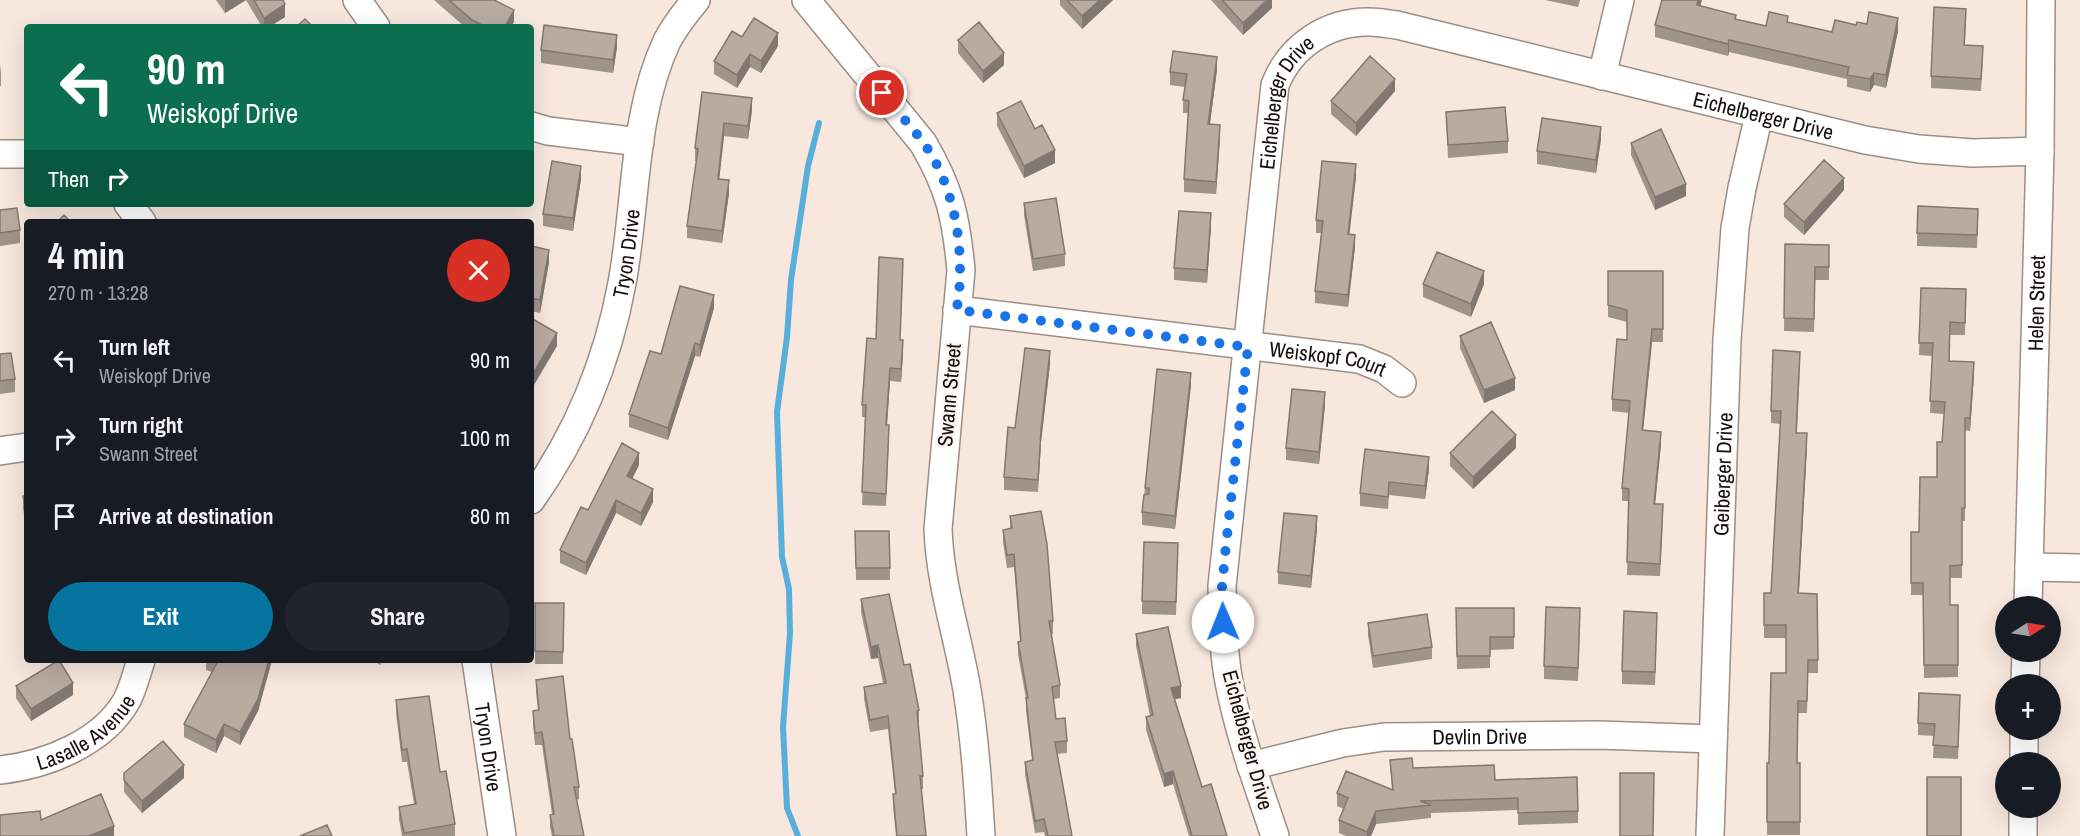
<!DOCTYPE html>
<meta charset="utf-8">
<style>
:root{--surface:#171b24;--page:#20242c;--text:#f1f3f6;--muted:#9ea1a6;--accent:#0575a0}
body{margin:0;font-family:"Archivo Narrow",sans-serif;background:var(--page);color:var(--text);height:100vh;display:flex;flex-direction:column;font-size:22px;white-space:nowrap}
*{box-sizing:border-box;margin:0}
p{font-size:20px;color:var(--muted)}
.icon{flex:none;width:33px;height:33px;fill:none;stroke:currentColor;stroke-width:2;stroke-linecap:round;stroke-linejoin:round}
.map{position:relative;flex:1;overflow:hidden}
.panel{position:absolute;left:24px;top:219px;width:510px;height:444px;display:flex;flex-direction:column;background:var(--surface);border-radius:6px;box-shadow:0 6px 24px #0002}
.panel>*{flex:none}
.guide{position:absolute;left:24px;top:24px;width:510px;height:183px;border-radius:6px;box-shadow:0 6px 24px #0002;background:#0b6e4f;color:#fff;overflow:hidden}
.needle{width:39px;rotate:78deg}
.tools{position:absolute;left:1995px;top:596px;display:grid;gap:12px}
.tools a{display:grid;place-items:center;width:66px;height:66px;border-radius:50%;background:var(--surface);box-shadow:0 6px 24px #0002;font-size:30px}
.pin{position:absolute;display:grid;place-items:center;width:51px;height:51px;color:#fff;margin:-26px;border:3px solid #fff;border-radius:50%;box-shadow:0 2px 6px #0007}
.me{position:absolute;width:66px;margin:-33px;rotate:359deg;stroke-linejoin:round;filter:drop-shadow(0 0 4px #0008)}
.turn{display:flex;align-items:center;gap:21px;height:126px;padding:0 24px;font-size:27px}
.turn .icon{width:78px;height:78px;stroke-width:2.5}
.turn b{display:block;font-size:42px;line-height:51px}
.then{display:flex;align-items:center;height:57px;padding:0 24px;background:#0003;gap:12px;font-size:22px}
.round{display:grid;place-items:center;flex:none;width:63px;height:63px;border-radius:32px;background:var(--page)}
.head{display:flex;align-items:center;justify-content:space-between;height:102px;padding:0 24px}
h1{font-size:36px;font-weight:700;line-height:45px}
.cta{display:flex;gap:12px;margin-top:auto;padding:12px 24px}
.cta a{flex:1;height:69px;border-radius:36px;background:var(--accent);color:#fff;font-size:24px;font-weight:700;line-height:69px;text-align:center}
.cta a+a{background:var(--page);color:var(--text)}
ul{padding:0;list-style:none}
li{display:flex;align-items:center;gap:18px;height:78px;padding:0 24px}
li div{flex:1}
li b{display:block;font-size:22px}
li em{font-style:normal}
.map>svg:first-child{display:block}
.lines{fill:none;stroke-linecap:round;stroke-linejoin:round}
.stream{stroke:#58afdb;stroke-width:6}
.minor-casing{stroke:#9d8e85;stroke-width:30}
.minor{stroke:#fff;stroke-width:27}
.wall{fill:#a0938a}
.shaded-wall{fill:#827871}
.building{fill:#baaba1;stroke:#827871;stroke-width:1.5}
.route{stroke:#1a73e8;stroke-width:10;stroke-dasharray:0 18}
.labels{text-anchor:middle;dominant-baseline:central;stroke-width:6;stroke-linejoin:round;paint-order:stroke}
.street-label{font-size:21px;fill:#140f0b;stroke:#fdf6f2}
</style>
<div class="map">
<svg width="2080" height="836" viewBox="0 0 2080 836">
<rect width="100%" height="100%" fill="#f7e7dd"/>
<g class="lines">
<path class="stream" d="M798,836L787,808L783,727L790,633L789,589L782,557L777,412L787,337L791,280L808,166L819,123"/>
<defs>
<g id="minor">
<path d="M357,0L376,27"/>
<path d="M806,0L923,143C950,189 956,217 961,270L938,529C940,585 958,636 967,690C975,739 978,787 981,836"/>
<path d="M1602,76L1620,0"/>
<path d="M531,126L548,131L640,142"/>
<path d="M0,154H27"/>
<path d="M128,204L142,222"/>
<path id="s1" d="M957,310L1359,359L1384,369L1402,383"/>
<path d="M0,451L27,447"/>
<path id="s2" d="M531,500C577,435 608,360 622,283C637,203 632,116 667,41C675,26 685,13 696,0"/>
<path d="M2029,567L2080,568"/>
<path id="s3" d="M2028,606L2040,151L2041,0"/>
<path id="s4" d="M476,660L502,836"/>
<path d="M2025,684L2026,651"/>
<path d="M2024,762V729"/>
<path id="s5" d="M1251,766L1343,743L1384,737L1599,735L1713,739"/>
<path id="s6" d="M0,770C46,765 103,743 127,700C133,688 137,673 141,660"/>
<path id="s7" d="M1275,836C1258,785 1239,735 1229,682C1223,651 1223,618 1222,586L1275,85C1290,46 1328,21 1370,22C1379,22 1388,24 1397,25L1865,140L1919,149L1973,153L2040,151"/>
<path id="s8" d="M1710,836L1727,340L1735,228L1742,188L1759,115"/>
<path d="M2023,836V807"/>
</g>
</defs>
<use href="#minor" class="minor-casing"/>
<use href="#minor" class="minor"/>
</g>
<path class="wall" d="M216,0H246L225,13Z
M246,0H283L285,17L269,27H262Z
M434,0H494L514,22L511,27H465Z
M1060,0H1113L1082,29L1060,5Z
M1211,0H1272V8L1243,35Z
M1545,0H1580L1578,7Z
M1700,6L1736,19L1766,26L1788,22L1832,32L1856,25L1898,31L1886,88L1874,85L1870,92L1847,87V79L1729,52L1728,56L1655,37V25Z
M1966,21L1965,45L1983,58L1981,91L1931,88V76Z
M742,37L778,46L761,73L750,67L737,88L714,74V61Z
M958,40L1004,65L983,83L958,53Z
M617,47L613,73L541,63V50Z
M0,64L1,73V86H0Z
M1217,70L1210,124L1220,138L1216,194L1184,192V179L1188,113H1183V100L1185,87L1170,85V72Z
M1395,91L1356,136L1331,114V101Z
M702,92L752,110L748,139L724,136L719,179L729,193L722,243L687,238V226L697,161H695V148Z
M1446,112L1508,141V153L1448,158Z
M997,113L1035,129L1055,163L1024,178L997,126Z
M1601,139L1596,173L1537,164V151Z
M1631,143L1686,196L1655,210L1631,155Z
M1356,177L1349,234L1355,247L1348,307L1315,303V291L1321,233H1316V220Z
M581,179L573,231L543,226V214Z
M1844,190L1804,235L1784,217V204Z
M1024,203L1065,254V266L1033,271L1024,215Z
M0,210L20,230V243L0,246Z
M1978,221L1977,248L1917,246V233Z
M1211,226L1207,283L1174,280V268Z
M1785,244L1829,245V280H1815L1814,332L1784,331Z
M531,246L549,262L540,313L531,311Z
M903,271L900,340L903,353L901,382L890,381L887,425L889,438L886,506L862,505L865,417H862V405Z
M1608,271H1663V342H1652L1643,430L1661,444L1655,504L1663,517L1660,576L1627,575L1629,501H1622V488L1629,413L1612,411V399L1627,340V322L1608,317Z
M1423,284H1484L1471,317L1423,297Z
M1921,288L1966,289L1965,335H1950V361L1974,375L1970,431L1965,430V521H1962V578H1950V605H1958V677L1924,678L1923,595H1911V532H1919L1937,477L1942,442L1944,414L1930,413L1932,356L1919,355Z
M714,308L700,357L695,356L668,440L629,427V414L661,354Z
M1460,336L1515,390L1484,403L1460,348Z
M0,354L15,379V392L0,394Z
M1050,364L1041,442L1038,492L1004,490V477L1015,428Z
M1800,364L1797,433L1807,446L1799,593L1818,660V673H1808L1807,713H1798L1797,763H1800V835H1767V763H1769L1786,673V638H1764V593H1771L1780,424L1771,423V411Z
M1191,385L1175,529L1142,525V512L1145,488Z
M1325,405L1319,464L1286,460V448Z
M1516,448L1473,489L1450,466V453Z
M1365,449L1429,469L1425,499L1389,495L1388,509L1360,506V493Z
M639,465L632,479L653,502L641,526L616,513L586,575L560,563V550L588,510Z
M23,496H27V528L23,509Z
M1010,516L1053,621V634H1051L1060,685V698L1053,699L1056,719L1067,741V753L1057,754L1072,836H1045L1044,832L1035,833L1025,774V762L1032,761L1026,711V699L1018,654V642L1020,641L1014,567L1007,568L1003,542V530L1010,528Z
M1317,529L1311,588L1278,584V572Z
M855,531H889L890,580H856Z
M1178,543L1176,615L1142,614V601Z
M861,599L904,665L919,710V723H918L923,776V789H921L926,836H896L893,806V794H895L888,729L870,732L864,699V687L883,683L878,658L871,659L861,612Z
M535,603H564L563,664H535Z
M1456,608H1514V649L1490,650V668L1457,669Z
M1580,621L1578,681L1544,679V666Z
M1368,623L1432,647V659L1373,668L1368,635Z
M1657,625L1655,685L1622,684V671Z
M1136,634L1181,698L1175,699L1202,787L1227,836H1189L1173,784L1164,787L1146,730V717L1150,716L1136,646Z
M206,660H272L258,711L240,745L224,736L216,753L184,737V724L212,672L206,670Z
M373,660H384L380,665Z
M536,680L570,739L579,787V799L576,800L584,836H552L550,827V815L552,814L542,745H535L533,724V711L538,710L536,692Z
M16,686L73,695L31,721L16,698Z
M396,700L440,772L455,824V836H402L399,819V807L414,804L407,762H402L396,713Z
M1960,707L1958,759L1933,758L1934,736L1918,735V723Z
M1390,760L1413,768L1495,780L1578,811V823L1518,825V810L1431,813V818L1376,824L1371,836H1346L1339,833V820L1344,809L1337,806V793L1392,790Z
M184,778L142,813L124,792V780Z"/>
<path class="shaded-wall" d="M226,0H246L225,13V1Z
M1100,0H1113L1082,29V16Z
M1267,0H1272V8L1243,35V23Z
M1698,0H1702L1697,17V5Z
M285,4V17L269,27H264V18Z
M514,10V22L511,27H505Z
M1898,18V31L1886,88V75Z
M778,33V46L761,73V61Z
M617,35V47L613,73V60Z
M1729,40V52L1728,56V44Z
M1004,53V65L983,83V71Z
M750,54V67L737,88V75Z
M1217,57V70L1208,137V124Z
M1874,73V85L1870,92V79Z
M1395,79V91L1356,136V123Z
M752,98V110L748,139V126Z
M724,123V136L718,191V179Z
M1220,125V138L1216,194V182Z
M1601,127V139L1596,173V160Z
M1055,150V163L1024,178V166Z
M1356,164V177L1348,247V234Z
M581,166V179L573,231V218Z
M1844,178V190L1804,235V222Z
M729,180V193L722,243V231Z
M1686,184V196L1655,210V197Z
M1211,213V226L1207,283V270Z
M1355,235V247L1348,307V295Z
M549,250V262L540,313V300Z
M1484,271V284L1471,317V304Z
M714,295V308L700,357V345Z
M1652,329V342L1642,442V430Z
M557,333V346L531,390V377Z
M903,340V353L901,382V369Z
M695,343V356L668,440V428Z
M1050,351V364L1041,442L1038,492L1041,430Z
M1974,362V375L1970,431V418Z
M890,368V381L886,438V425Z
M1191,373V385L1175,529V516Z
M1515,378V390L1484,403V390Z
M1325,392V405L1319,464V452Z
M1661,432V444L1654,516V504Z
M1807,433V446L1798,606V593Z
M1516,435V448L1473,489V477Z
M639,453V465L627,489V476Z
M1429,457V469L1425,499V486Z
M653,489V502L641,526V513Z
M616,500V513L586,575V563Z
M1317,516V529L1311,588V576Z
M878,645V658L871,659V647Z
M269,660H272L258,711L240,745V732Z
M73,683V695L31,721V709Z
M1181,686V698L1171,700V688Z
M224,724V736L216,753V740Z
M184,765V778L142,813V801Z
M1173,771V784L1164,787V774Z
M1376,811V824L1371,836H1367V832Z
M114,826V836H89Z"/>
<path class="building" d="M254,0H283L285,4L264,18Z
M449,0H494L514,10L505,27H486L472,20Z
M1067,0H1100L1082,16Z
M1222,0H1267L1243,23Z
M1662,0H1698L1697,5L1736,15L1735,19L1766,26L1769,12L1788,16L1787,22L1832,32L1835,20L1856,25L1857,22L1867,24L1869,12L1898,18L1886,75L1874,73L1870,79L1847,75L1849,67L1729,40L1728,44L1655,25Z
M1934,7L1966,9L1964,45L1983,46L1981,79L1931,76Z
M754,18L778,33L761,61L750,54L737,75L714,61L732,31L742,37Z
M305,19L313,27H296Z
M979,22L1004,53L983,71L958,40Z
M544,25L617,35L613,60L541,50Z
M1173,51L1217,57L1208,124L1220,125L1216,182L1184,179L1189,101L1183,100L1187,74L1170,72Z
M1370,56L1395,79L1356,123L1331,101Z
M702,92L752,98L748,126L724,123L718,179L729,180L722,231L687,226L698,149L695,148Z
M1021,101L1035,129L1042,125L1055,150L1024,166L997,113Z
M1505,107L1508,141L1448,145L1446,112Z
M1542,118L1601,127L1596,160L1537,151Z
M1661,129L1686,184L1655,197L1631,143Z
M1824,160L1844,178L1804,222L1784,204Z
M552,161L581,166L573,218L543,214Z
M1322,161L1356,164L1348,234L1355,235L1348,295L1315,291L1323,221L1316,220Z
M1056,198L1065,254L1033,259L1024,203Z
M1918,206L1978,209L1977,235L1917,233Z
M17,208L20,230L0,233V210Z
M1179,211L1211,213L1207,270L1174,268Z
M64,215L71,222H57Z
M1785,244L1829,245V267H1815L1814,319L1784,318Z
M531,246L549,250L540,300L531,298Z
M1437,252L1484,271L1471,304L1423,284Z
M879,257L903,259L900,340H903L901,369L890,368L886,425H889L886,494L862,492L866,405H862L867,338L876,339Z
M1608,271H1663V329H1652L1642,430L1661,432L1654,504H1663L1660,564L1627,562L1629,489L1622,488L1630,401L1612,399L1617,339L1627,340V310L1608,305Z
M680,286L714,295L700,345L695,343L668,428L629,414L650,351L661,354Z
M1921,288L1966,289L1965,323L1950,322L1949,361L1974,362L1970,418H1965V508H1962V565L1950,566V605H1958V665H1924L1923,583H1911V532H1919L1920,477H1937V442H1942L1945,402L1930,401L1933,343H1919Z
M531,318L557,333L531,377Z
M1491,322L1515,378L1484,390L1460,336Z
M1025,348L1050,351L1041,430L1038,480L1004,477L1008,427L1015,428Z
M1773,350L1800,352L1796,433H1807L1798,593L1817,594L1818,660H1808L1807,701H1798L1797,763H1800V822H1767V763H1769L1771,673H1786V625H1764V593H1771L1781,411H1771Z
M11,353L15,379L0,381V354Z
M1157,369L1191,373L1175,516L1142,512L1144,495L1149,494V488H1145Z
M1292,389L1325,392L1319,452L1286,448Z
M1492,411L1516,435L1473,477L1450,453Z
M622,443L639,453L627,476L653,489L641,513L616,500L586,563L560,550L581,507L588,510Z
M1365,449L1429,457L1425,486L1389,482L1388,497L1360,493Z
M23,496H27V516Z
M1041,511L1047,544L1053,621H1049L1060,685L1052,687L1056,719L1065,718L1067,741L1055,742L1072,836H1048L1044,819L1035,821L1025,762L1033,760L1026,698H1028L1018,642L1021,641L1014,554L1007,555L1003,530L1012,528L1010,516Z
M1284,513L1317,516L1311,576L1278,572Z
M855,531H889L890,568H856Z
M1144,542L1178,543L1176,602L1142,601Z
M889,594L904,665L910,664L919,710L917,711L923,776H920L926,836H897L893,794H896L888,716L870,720L864,687L886,683L878,645L871,647L861,599Z
M535,603H564L563,652L535,651Z
M1546,607L1580,608L1578,668L1544,666Z
M1456,608H1514V637H1490V656H1457Z
M1624,611L1657,613L1655,672L1622,671Z
M1427,614L1432,647L1373,656L1368,623Z
M1168,627L1181,686L1171,688L1202,787L1211,784L1227,836H1192L1173,771L1164,774L1146,717L1153,715L1136,634Z
M59,660L73,683L31,709L16,686Z
M215,660H269L258,699L240,732L224,724L216,740L184,724L218,661Z
M563,676L570,739H572L579,787H574L584,836H554L550,815L554,814L542,732L535,733L533,711L539,710L536,680Z
M1919,693L1960,695L1958,747L1933,745L1935,724L1918,723Z
M429,696L440,772L446,771L455,824L404,833L399,807L416,804L407,749L402,750L396,700Z
M163,741L184,765L142,801L124,780V773Z
M1412,758L1413,768L1494,765L1495,780L1577,777L1578,811L1518,813V798L1420,801L1431,805L1376,811L1367,832L1339,820L1348,798L1337,793L1346,771L1393,790L1390,760Z
M1620,773H1654L1653,836H1620Z
M1927,777H1961V836H1927Z
M101,794L114,826L89,836H0V815L40,811L41,820Z
M327,825L332,836H300Z"/>
<g class="lines">
<path class="route" d="M882,93C895,109 910,125 923,142C949,178 960,225 960,269C961,282 958,296 957,310L1248,347L1226,545L1222,586L1223,622"/>
</g>
<g class="labels">
<g class="street-label">
<text stroke="none"><textPath href="#s7" startOffset="748">Eichelberger Drive</textPath></text>
<text stroke="none"><textPath href="#s7" startOffset="1287">Eichelberger Drive</textPath></text>
<text stroke="none"><textPath href="#s2" startOffset="267">Tryon Drive</textPath></text>
<text stroke="none"><textPath href="#s3" startOffset="303">Helen Street</textPath></text>
<text stroke="none"><textPath href="#s1" startOffset="374">Weiskopf Court</textPath></text>
<text transform="translate(949 395) rotate(-85)">Swann Street</text>
<text stroke="none"><textPath href="#s8" startOffset="362">Geiberger Drive</textPath></text>
<text stroke="none"><textPath href="#s6" startOffset="96">Lasalle Avenue</textPath></text>
<text stroke="none"><textPath href="#s5" startOffset="232">Devlin Drive</textPath></text>
<text transform="translate(1248 740) rotate(75)">Eichelberger Drive</text>
<text stroke="none"><textPath href="#s4" startOffset="88">Tryon Drive</textPath></text>
</g>
</g>
</svg>
<div class="tools">
<a><svg class="needle" viewBox="-14 -14 28 28"><path d="M0-13l5 13h-10z" fill="#e53935"/><path d="M0 13l5-13h-10z" fill="#9ea1a6"/></svg></a>
<a>+</a>
<a>−</a>
</div>
<div class="pin" style="left:882px;top:93px;background:#d93025"><svg class="icon" aria-label="arrive" viewBox="0 0 24 24"><path d="M6 21V4h12l-3 4 3 4H6"/></svg></div>
<svg class="me" style="left:1223px;top:622px" viewBox="-20 -20 40 40"><circle r="19" fill="#fff"/><path d="M0-13L10 11 0 6-10 11z" fill="#1a73e8"/></svg>
<div class="guide">
<div class="turn"><svg class="icon" aria-label="left" viewBox="0 0 24 24"><path d="M17 20v-9H6M10 6l-5 5 5 5"/></svg><div><b>90 m</b>Weiskopf Drive</div></div>
<div class="then">Then<svg class="icon" aria-label="right" viewBox="0 0 24 24"><path d="M7 20v-9h11M14 6l5 5-5 5"/></svg></div>
</div>
<section class="panel">
<div class="head"><div><h1>4 min</h1><p>270 m · 13:28</p></div><a class="round" style="background:#d93025;color:#fff"><svg class="icon" aria-label="close" viewBox="0 0 24 24"><path d="M6 6l12 12M18 6L6 18"/></svg></a></div>
<ul>
<li><svg class="icon" aria-label="left" viewBox="0 0 24 24"><path d="M17 20v-9H6M10 6l-5 5 5 5"/></svg><div><b>Turn left</b><p>Weiskopf Drive</p></div><em>90 m</em></li>
<li><svg class="icon" aria-label="right" viewBox="0 0 24 24"><path d="M7 20v-9h11M14 6l5 5-5 5"/></svg><div><b>Turn right</b><p>Swann Street</p></div><em>100 m</em></li>
<li><svg class="icon" aria-label="arrive" viewBox="0 0 24 24"><path d="M6 21V4h12l-3 4 3 4H6"/></svg><div><b>Arrive at destination</b></div><em>80 m</em></li>
</ul>
<div class="cta"><a>Exit</a><a>Share</a></div>
</section>
</div>
